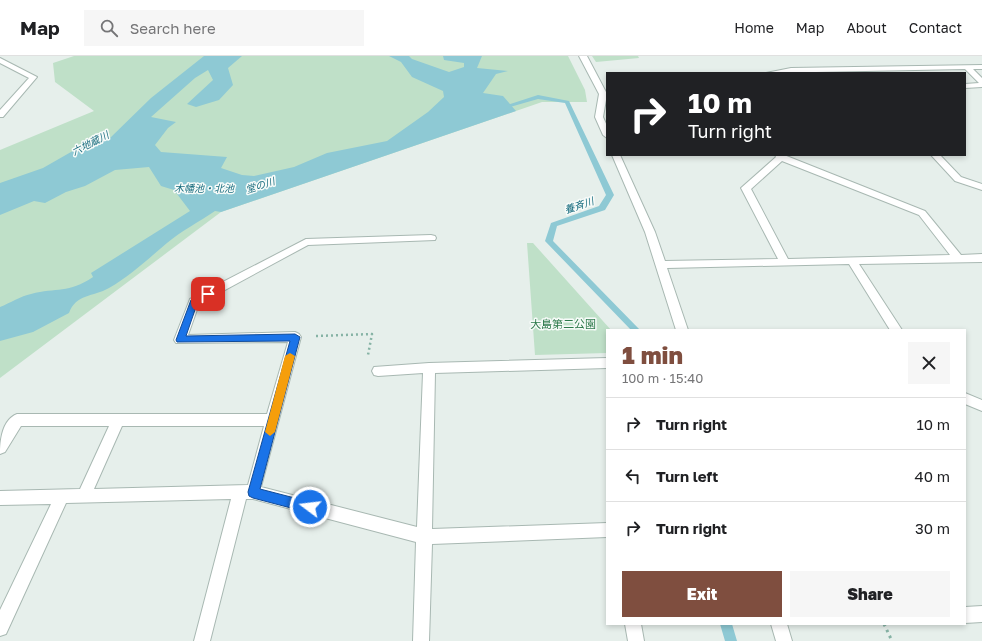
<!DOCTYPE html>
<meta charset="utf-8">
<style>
:root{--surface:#fff;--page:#f6f6f6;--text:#202124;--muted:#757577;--line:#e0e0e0;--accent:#7f4e3f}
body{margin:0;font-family:"Golos Text","Noto Sans JP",sans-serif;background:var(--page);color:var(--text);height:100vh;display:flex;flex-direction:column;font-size:15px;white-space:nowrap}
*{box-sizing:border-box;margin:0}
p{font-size:13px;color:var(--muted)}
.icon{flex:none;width:22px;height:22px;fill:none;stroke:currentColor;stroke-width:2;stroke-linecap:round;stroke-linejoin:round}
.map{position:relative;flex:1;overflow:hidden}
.drawer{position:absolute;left:606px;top:273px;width:360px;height:296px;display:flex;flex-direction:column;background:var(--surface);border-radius:0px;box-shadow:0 2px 6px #0003}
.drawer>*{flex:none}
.guide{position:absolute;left:606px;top:16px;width:360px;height:84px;border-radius:0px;box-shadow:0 2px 6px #0003;background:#202124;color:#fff;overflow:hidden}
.pin{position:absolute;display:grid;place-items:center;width:34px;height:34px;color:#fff;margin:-17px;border-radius:8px;box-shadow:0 2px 6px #0006}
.me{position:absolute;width:44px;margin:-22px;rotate:285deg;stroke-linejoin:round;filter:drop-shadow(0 0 3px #0008)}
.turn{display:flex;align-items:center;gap:14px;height:84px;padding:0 16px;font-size:18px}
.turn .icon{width:52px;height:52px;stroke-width:2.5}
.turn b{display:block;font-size:28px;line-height:34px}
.round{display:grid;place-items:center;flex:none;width:42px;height:42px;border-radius:0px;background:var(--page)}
.summary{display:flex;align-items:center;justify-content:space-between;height:68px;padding:0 16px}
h1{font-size:24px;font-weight:800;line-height:30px;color:var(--accent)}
.primary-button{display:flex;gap:8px;margin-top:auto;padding:8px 16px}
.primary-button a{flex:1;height:46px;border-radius:0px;background:var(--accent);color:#fff;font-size:16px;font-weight:800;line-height:46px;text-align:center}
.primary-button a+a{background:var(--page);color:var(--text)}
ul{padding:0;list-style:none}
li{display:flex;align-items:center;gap:12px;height:52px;padding:0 16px;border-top:1px solid var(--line)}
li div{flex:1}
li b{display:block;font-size:15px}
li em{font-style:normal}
header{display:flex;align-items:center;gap:24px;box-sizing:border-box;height:56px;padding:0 20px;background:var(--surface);border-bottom:1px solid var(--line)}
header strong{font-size:19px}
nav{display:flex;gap:22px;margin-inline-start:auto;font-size:14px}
.search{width:280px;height:36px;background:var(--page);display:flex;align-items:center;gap:10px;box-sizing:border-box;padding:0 14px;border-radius:0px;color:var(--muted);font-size:15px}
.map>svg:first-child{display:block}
.green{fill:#bfe0c8}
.water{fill:#8ec9d4}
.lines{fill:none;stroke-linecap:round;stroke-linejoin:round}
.stream{fill:#8ec9d4;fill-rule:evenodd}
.minor-casing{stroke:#a8b8b2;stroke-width:2}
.path-far1{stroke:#86b3a5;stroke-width:2.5;stroke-dasharray:2 3;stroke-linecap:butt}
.path{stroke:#86b3a5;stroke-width:3;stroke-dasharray:2.5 4;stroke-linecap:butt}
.minor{fill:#fff;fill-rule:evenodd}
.route{fill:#1a73e8;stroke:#114b97}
.slow{fill:#f59e0b}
.labels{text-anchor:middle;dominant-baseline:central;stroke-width:3;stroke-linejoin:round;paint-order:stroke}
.far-water-label{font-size:10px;font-style:italic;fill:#1c6f80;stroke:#f7fbf9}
.park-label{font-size:11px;fill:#2d7a4b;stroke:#f7fbf9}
</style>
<header>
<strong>Map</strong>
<div class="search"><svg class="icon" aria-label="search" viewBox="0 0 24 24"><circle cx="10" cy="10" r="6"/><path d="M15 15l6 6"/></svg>Search here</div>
<nav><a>Home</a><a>Map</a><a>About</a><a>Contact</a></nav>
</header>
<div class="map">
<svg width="982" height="585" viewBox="0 0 982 585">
<rect width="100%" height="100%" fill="#e6efeb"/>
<path class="green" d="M74,0H568L585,34L587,46H542L221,156L0,322V94L94,55L55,26L53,7Z
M592,0H638L639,2L596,6Z
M527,187H533L611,274H607V297L535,299Z"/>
<path class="water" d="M204,0H242L228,12L233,29L219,44L196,51L187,48L213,24L208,14L195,22L151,61L176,66L168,72L155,89L161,96L227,101L221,112L242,119L254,120L294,111L327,97L387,85L428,56L444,41L443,35L412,21L401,6L389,0H409L412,3L449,16L464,11V7L444,4L443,0H482L477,12L508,15L496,18L483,37L503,40L516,55L221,156L215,155C199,166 181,175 167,187C148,203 130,220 109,232C93,241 76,238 69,257L33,276L0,285V251C10,247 21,240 31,238C57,231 68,238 93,221L91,217L190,155L174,134L161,130L149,111L115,114L85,130L66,136L45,147L34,145L0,159V127L43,112L78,92L109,83L151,42Z"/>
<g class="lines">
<path class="stream" d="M538,39L569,45L614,139L605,154L557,170L553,185L640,274H631L545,185L551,167L599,150L606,139L565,47L538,43L510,51L507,49Z
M720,568H732L737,585H725Z"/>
<defs>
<path id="minor" d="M579,0H587L607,38L603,61L607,70V82L603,79L595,61L599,38Z
M0,2L37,21L3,61H0V54L29,22L0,7Z
M982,9V13H973L982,22V31L965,32V28L979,27L965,13L766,17L791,12Z
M612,99H620L655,176L665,205L778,203L741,132L776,101L775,99H784L925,155L961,199L982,198V206L859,208L902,274H890L849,208L667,212L688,274H676L645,176ZM782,105L919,159L950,199L788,203L751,133Z
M931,99H940L961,121L982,128V134L955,125Z
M431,179L435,180L436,182L435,184L308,189L199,248L188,279L295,276L299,278L301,281L261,431L417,471L423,317L378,320L374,319L372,315L374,311L429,307L607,302V312L435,317L432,473L607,467V481L432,488L429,585H413L416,486L253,443H246L210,585H194L231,443L66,447L6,578L0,580V554L51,448L0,449V435L80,433L109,370H21L5,396L0,398C0,385 2,364 17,358H267L288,286L176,287L174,284L190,243L306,183ZM122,370H264L248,429L94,433Z
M965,337L982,344V355L965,348Z
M982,550V566L965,567V551Z
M625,568H641L644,585H628Z
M771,568H787L792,585H776Z"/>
</defs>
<use href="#minor" class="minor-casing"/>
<path class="path-far1" d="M316,280L372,278L368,299"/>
<path class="path" d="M884,568L892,585"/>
<use href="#minor" class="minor"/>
</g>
<path class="route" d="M208,235L212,238L197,248L186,280L295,278L300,281L260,433L314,447L316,451L314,455L310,457L253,442L249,440L248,436L290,285L177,286L176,284L191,244Z"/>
<path class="slow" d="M290,297L295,300L275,376L270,380L265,376L285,300Z"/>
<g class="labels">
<g class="far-water-label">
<text transform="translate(90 87) rotate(-27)">六地蔵川</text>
<text transform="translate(260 129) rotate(-18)">堂の川</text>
<text x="204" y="132">木幡池・北池</text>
<text transform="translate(579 149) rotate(-19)">養斉川</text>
</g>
<g class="park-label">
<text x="563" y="267">大島第二公園</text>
</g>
</g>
</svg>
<div class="pin" style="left:208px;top:238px;background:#d93025"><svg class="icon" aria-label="arrive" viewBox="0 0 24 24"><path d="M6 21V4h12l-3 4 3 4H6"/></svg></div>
<svg class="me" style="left:310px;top:451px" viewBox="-20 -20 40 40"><circle r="17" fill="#1a73e8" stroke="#fff" stroke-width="3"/><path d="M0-11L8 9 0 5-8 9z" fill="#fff"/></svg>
<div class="guide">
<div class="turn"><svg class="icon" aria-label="right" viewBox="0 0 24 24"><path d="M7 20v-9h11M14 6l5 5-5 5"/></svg><div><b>10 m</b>Turn right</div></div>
</div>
<section class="drawer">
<div class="summary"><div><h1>1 min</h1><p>100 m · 15:40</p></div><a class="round"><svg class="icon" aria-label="close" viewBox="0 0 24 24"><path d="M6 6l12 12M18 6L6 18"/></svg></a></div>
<ul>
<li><svg class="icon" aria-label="right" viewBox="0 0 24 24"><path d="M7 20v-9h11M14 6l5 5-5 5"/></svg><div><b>Turn right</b></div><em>10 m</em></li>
<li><svg class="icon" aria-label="left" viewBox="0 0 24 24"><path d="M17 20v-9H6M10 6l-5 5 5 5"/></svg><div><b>Turn left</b></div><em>40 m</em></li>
<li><svg class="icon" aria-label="right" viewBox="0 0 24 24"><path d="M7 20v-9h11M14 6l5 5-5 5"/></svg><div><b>Turn right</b></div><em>30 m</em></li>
</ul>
<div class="primary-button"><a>Exit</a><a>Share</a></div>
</section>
</div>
